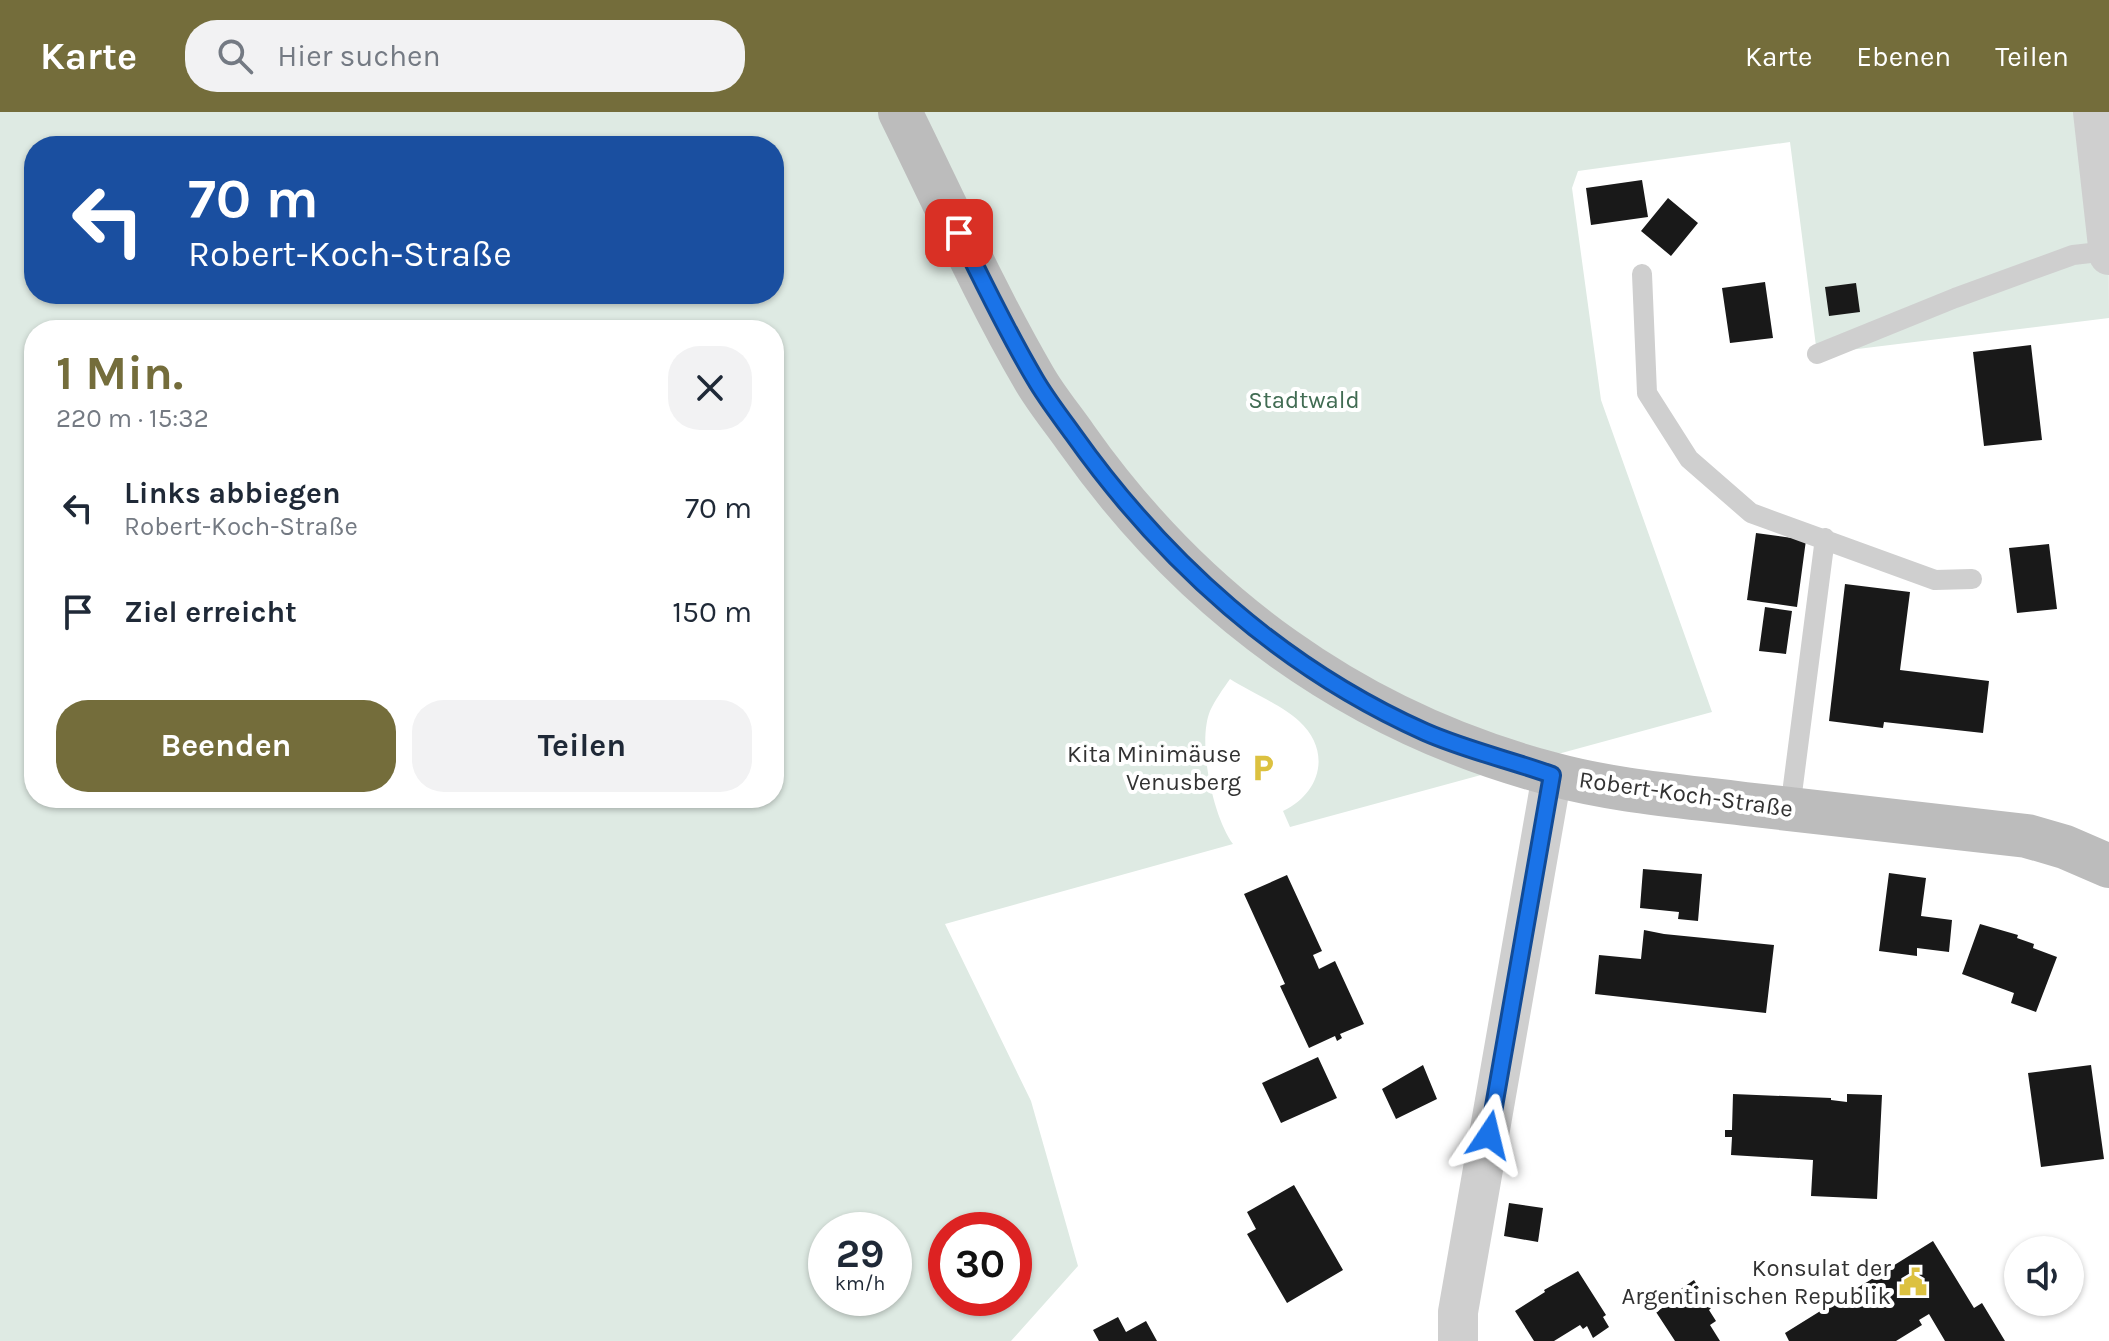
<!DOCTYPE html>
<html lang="de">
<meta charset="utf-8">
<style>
:root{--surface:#fff;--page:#f2f2f3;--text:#1f2937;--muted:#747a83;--accent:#746d3b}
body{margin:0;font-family:Karla,sans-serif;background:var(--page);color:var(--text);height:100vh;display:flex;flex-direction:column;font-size:30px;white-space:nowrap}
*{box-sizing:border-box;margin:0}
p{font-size:26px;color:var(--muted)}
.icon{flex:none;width:44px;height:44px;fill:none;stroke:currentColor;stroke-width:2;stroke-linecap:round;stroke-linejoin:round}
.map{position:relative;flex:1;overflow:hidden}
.details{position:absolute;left:24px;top:208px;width:760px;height:488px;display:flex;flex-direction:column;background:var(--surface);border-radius:32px;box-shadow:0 2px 6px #0004}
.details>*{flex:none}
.hud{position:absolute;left:24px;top:24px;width:760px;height:168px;border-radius:32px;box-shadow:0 2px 6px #0004;background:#1a4fa0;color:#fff;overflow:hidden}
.fabs{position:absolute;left:2004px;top:1124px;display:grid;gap:16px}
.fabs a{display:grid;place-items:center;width:80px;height:80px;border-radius:50%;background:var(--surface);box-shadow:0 2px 6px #0004;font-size:40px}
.speed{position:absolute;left:808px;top:1100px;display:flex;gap:16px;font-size:40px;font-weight:700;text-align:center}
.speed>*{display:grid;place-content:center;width:104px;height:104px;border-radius:50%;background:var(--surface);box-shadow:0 2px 6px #0004;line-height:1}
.speed small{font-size:20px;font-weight:400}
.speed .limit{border:12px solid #d22;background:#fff;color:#111}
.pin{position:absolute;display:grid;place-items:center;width:68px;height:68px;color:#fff;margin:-34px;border-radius:16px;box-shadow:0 4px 12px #0006}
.me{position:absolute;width:88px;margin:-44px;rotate:10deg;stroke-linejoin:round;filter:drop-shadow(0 0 6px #0008)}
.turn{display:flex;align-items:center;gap:28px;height:168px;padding:0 32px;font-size:36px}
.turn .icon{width:104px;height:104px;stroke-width:2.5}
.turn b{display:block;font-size:56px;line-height:68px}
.round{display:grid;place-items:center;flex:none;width:84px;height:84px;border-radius:32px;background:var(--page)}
.overview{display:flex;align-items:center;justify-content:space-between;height:136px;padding:0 32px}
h1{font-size:48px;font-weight:700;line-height:60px;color:var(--accent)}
.action{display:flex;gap:16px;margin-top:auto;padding:16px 32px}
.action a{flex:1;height:92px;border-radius:32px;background:var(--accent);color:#fff;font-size:32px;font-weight:700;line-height:92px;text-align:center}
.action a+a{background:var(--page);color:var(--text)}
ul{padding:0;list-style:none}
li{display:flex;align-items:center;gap:24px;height:104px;padding:0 32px}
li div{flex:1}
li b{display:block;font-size:30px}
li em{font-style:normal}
header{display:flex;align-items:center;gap:48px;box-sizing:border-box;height:112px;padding:0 40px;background:var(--accent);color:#fff}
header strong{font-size:38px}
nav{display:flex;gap:44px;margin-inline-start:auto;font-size:28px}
.search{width:560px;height:72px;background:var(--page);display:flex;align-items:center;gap:20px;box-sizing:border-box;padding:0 28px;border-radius:32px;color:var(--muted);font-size:30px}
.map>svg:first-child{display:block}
.green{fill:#deeae3;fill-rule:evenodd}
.building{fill:#191919}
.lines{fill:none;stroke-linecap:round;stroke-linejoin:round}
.lane{stroke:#cfcfcf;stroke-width:20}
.street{stroke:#cfcfcf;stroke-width:40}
.secondary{stroke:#bcbcbc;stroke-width:44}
.route-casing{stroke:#114b97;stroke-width:20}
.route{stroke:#1a73e8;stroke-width:14}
.labels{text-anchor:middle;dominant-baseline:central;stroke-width:8;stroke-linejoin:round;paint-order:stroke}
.park-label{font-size:24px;fill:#416c53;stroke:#fff}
.poi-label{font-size:24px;fill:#323232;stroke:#fff;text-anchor:end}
.street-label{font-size:24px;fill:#323232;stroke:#fff}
</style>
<header>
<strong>Karte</strong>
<div class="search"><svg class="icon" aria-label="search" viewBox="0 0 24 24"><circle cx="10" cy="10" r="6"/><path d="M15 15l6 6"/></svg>Hier suchen</div>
<nav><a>Karte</a><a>Ebenen</a><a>Teilen</a></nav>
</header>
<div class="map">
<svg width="2109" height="1229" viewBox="0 0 2109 1229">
<rect width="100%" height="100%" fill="#fff"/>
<path class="green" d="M0,0H2108L2109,206L1817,242L1790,30L1578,59L1572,76L1601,288L1712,600L1290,715L1283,699C1321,681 1332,639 1299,609C1283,594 1249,579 1230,567C1223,577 1215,588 1210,599C1197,631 1213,705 1233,732L945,812L1031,989L1078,1154L1011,1229H0ZM34,34H774V182H34ZM34,218H774V686H34ZM826,1118H894V1186H826ZM946,1118H1014V1186H946Z"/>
<path class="building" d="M1642,68L1648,105L1591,113L1586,76Z
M1668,86L1698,111L1671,144L1641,119Z
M1765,170L1773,226L1730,231L1722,176Z
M1856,171L1860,200L1829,204L1825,175Z
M2031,233L2042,328L1984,334L1973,240Z
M1756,421L1806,428L1797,495L1747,488Z
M2049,432L2057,497L2017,501L2009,436Z
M1845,472L1910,480L1900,558L1989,569L1983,621L1884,610L1883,616L1829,609Z
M1765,495L1792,499L1786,542L1759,539Z
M1643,757L1702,762L1698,809L1678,807L1679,800L1640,796Z
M1889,761L1926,766L1921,804L1952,808L1949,840L1917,836V844L1879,839Z
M1287,763L1322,839L1313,843L1319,857L1335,849L1364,912L1340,922L1342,926L1337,929L1335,924L1309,936L1280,874L1285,872L1244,782Z
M1980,812L2018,823L2017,826L2034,832L2033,836L2057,845L2036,900L2011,891L2014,881L1962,862Z
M1644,818L1664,822L1774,833L1766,901L1595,882L1599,843L1641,847Z
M1318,945L1337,986L1281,1011L1262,971Z
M1423,953L1437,987L1396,1007L1382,977Z
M2091,953L2104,1047L2041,1055L2028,961Z
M1733,982L1831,986V988L1847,990V982L1882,983L1877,1087L1811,1084L1813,1048L1731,1043L1732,1025H1725V1018H1732Z
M1294,1073L1343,1158L1287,1191L1247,1122L1256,1117L1247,1100Z
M1509,1091L1543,1096L1538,1130L1504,1124Z
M1933,1129L1974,1196L1982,1191L2005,1229H1945L1929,1202L1919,1208L1922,1213L1896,1229H1789L1785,1221Z
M1578,1159L1606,1203L1603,1205L1609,1215L1593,1226L1587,1214L1583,1217L1580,1213L1554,1229H1534L1515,1199L1545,1180L1544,1178Z
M1694,1168L1711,1196L1709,1198L1716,1209L1710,1213L1720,1229H1675L1656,1200L1681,1184L1678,1179Z
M1118,1205L1126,1220L1146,1209L1157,1229H1099L1093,1218Z"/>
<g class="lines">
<path class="lane" d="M1642,162L1647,281L1689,347L1751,401L1935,468L1972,467
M1817,242L1955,186L2073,143L2109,139
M1790,697L1825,426"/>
<path class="street" d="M2093,0L2109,143
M1458,1229V1200L1552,663"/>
<path class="secondary" d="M900,0C944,89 984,180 1034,266C1046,287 1062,306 1076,326C1193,492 1354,610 1552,662C1614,679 1681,684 1745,692C1839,703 1933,714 2027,724L2065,735L2109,754"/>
</g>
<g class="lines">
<defs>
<path id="route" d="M959,121C983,170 1007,220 1035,267C1046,286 1060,304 1073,322C1163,449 1282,556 1425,620C1466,638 1510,648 1552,663L1489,1023"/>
</defs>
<use href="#route" class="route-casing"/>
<use href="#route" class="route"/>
</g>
<defs>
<symbol id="parking-bare" viewBox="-9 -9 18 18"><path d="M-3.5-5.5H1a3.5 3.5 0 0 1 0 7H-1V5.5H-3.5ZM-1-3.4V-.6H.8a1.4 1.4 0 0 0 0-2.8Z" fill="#dcc140" stroke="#fff" stroke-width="2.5" paint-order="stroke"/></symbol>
<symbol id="civic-bare" viewBox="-9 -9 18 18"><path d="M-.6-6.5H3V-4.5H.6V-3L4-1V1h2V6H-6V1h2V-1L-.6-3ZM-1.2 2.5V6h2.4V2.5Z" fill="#dcc140" stroke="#fff" stroke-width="2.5" paint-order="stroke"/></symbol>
</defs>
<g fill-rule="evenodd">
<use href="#parking-bare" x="1243" y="636" width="40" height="40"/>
<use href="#civic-bare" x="1893" y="1150" width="40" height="40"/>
</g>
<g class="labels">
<g class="park-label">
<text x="1304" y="288">Stadtwald</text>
</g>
<g class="poi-label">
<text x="1241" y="642">Kita Minimäuse<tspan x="1241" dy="28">Venusberg</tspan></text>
<text x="1891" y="1156">Konsulat der<tspan x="1891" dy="28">Argentinischen Republik</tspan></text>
</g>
<g class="street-label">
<text transform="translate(1686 682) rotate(8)">Robert-Koch-Straße</text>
</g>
</g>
</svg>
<div class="fabs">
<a><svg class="icon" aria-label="sound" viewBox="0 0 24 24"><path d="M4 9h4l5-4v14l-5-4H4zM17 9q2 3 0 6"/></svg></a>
</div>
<div class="speed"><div>29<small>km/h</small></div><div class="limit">30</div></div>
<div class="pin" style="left:959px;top:121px;background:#d93025"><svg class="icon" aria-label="arrive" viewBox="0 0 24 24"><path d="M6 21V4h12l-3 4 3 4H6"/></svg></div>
<svg class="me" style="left:1489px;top:1023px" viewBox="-20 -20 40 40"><path d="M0-17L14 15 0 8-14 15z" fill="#1a73e8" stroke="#fff" stroke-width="4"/></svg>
<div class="hud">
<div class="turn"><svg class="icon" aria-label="left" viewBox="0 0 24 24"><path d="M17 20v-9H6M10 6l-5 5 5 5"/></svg><div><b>70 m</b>Robert-Koch-Straße</div></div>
</div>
<section class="details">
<div class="overview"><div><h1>1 Min.</h1><p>220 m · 15:32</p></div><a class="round"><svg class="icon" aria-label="close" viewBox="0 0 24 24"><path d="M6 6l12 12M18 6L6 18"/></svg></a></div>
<ul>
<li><svg class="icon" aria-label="left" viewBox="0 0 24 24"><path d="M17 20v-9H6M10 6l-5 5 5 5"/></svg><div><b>Links abbiegen</b><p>Robert-Koch-Straße</p></div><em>70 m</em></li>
<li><svg class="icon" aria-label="arrive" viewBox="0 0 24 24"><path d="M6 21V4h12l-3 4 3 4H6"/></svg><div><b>Ziel erreicht</b></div><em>150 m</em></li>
</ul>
<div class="action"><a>Beenden</a><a>Teilen</a></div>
</section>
</div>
